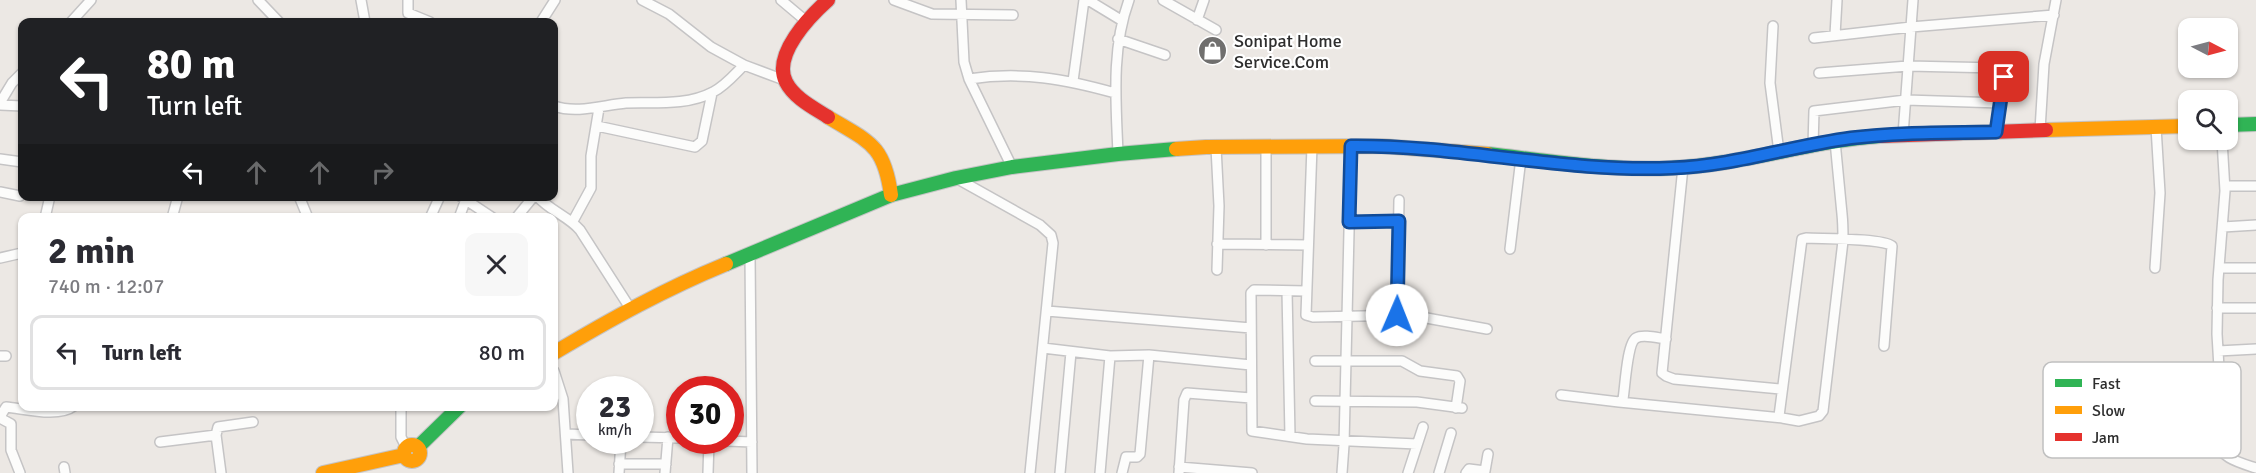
<!DOCTYPE html>
<meta charset="utf-8">
<style>
:root{--surface:#fff;--page:#f7f7f7;--text:#2b2b33;--muted:#7c7c81;--line:#e1e1e2}
body{margin:0;font-family:Signika,sans-serif;background:var(--page);color:var(--text);height:100vh;display:flex;flex-direction:column;font-size:22px;white-space:nowrap}
*{box-sizing:border-box;margin:0}
p{font-size:20px;color:var(--muted)}
.icon{flex:none;width:33px;height:33px;fill:none;stroke:currentColor;stroke-width:2;stroke-linecap:round;stroke-linejoin:round}
.map{position:relative;flex:1;overflow:hidden}
.panel{position:absolute;left:18px;top:213px;width:540px;height:198px;display:flex;flex-direction:column;background:var(--surface);border-radius:12px;box-shadow:0 2px 4px #0004}
.panel>*{flex:none}
.hud{position:absolute;left:18px;top:18px;width:540px;height:183px;border-radius:12px;box-shadow:0 2px 4px #0004;background:#202124;color:#fff;overflow:hidden}
.needle{width:39px;rotate:96deg}
.buttons{position:absolute;left:2178px;top:18px;display:grid;gap:12px}
.buttons a{display:grid;place-items:center;width:60px;height:60px;border-radius:12px;background:var(--surface);box-shadow:0 2px 4px #0004;font-size:30px}
.speed{position:absolute;left:576px;top:376px;display:flex;gap:12px;font-size:30px;font-weight:700;text-align:center}
.speed>*{display:grid;place-content:center;width:78px;height:78px;border-radius:50%;background:var(--surface);box-shadow:0 2px 4px #0004;line-height:1}
.speed small{font-size:15px;font-weight:400}
.speed .limit{border:9px solid #d22;background:#fff;color:#111}
.pin{position:absolute;display:grid;place-items:center;width:51px;height:51px;color:#fff;margin:-26px;border-radius:12px;box-shadow:0 3px 9px #0006}
.me{position:absolute;width:66px;margin:-33px;rotate:1deg;stroke-linejoin:round;filter:drop-shadow(0 0 4px #0008)}
.turn{display:flex;align-items:center;gap:21px;height:126px;padding:0 30px;font-size:27px}
.turn .icon{width:78px;height:78px;stroke-width:2.5}
.turn b{display:block;font-size:42px;line-height:51px}
.lanes{display:flex;align-items:center;height:57px;padding:0 30px;background:#0003;justify-content:center;gap:30px;direction:ltr}
.lanes .off{opacity:.35}
.round{display:grid;place-items:center;flex:none;width:63px;height:63px;border-radius:12px;background:var(--page)}
.overview{display:flex;align-items:center;justify-content:space-between;height:102px;padding:0 30px}
h1{font-size:36px;font-weight:700;line-height:45px}
ul{padding:0;list-style:none}
li{display:flex;align-items:center;gap:18px;height:75px;margin:0 12px 9px;padding:0 18px;border:3px solid var(--line);border-radius:12px}
li div{flex:1}
li b{display:block;font-size:22px}
li em{font-style:normal}
.map>svg:first-child{display:block}
.lines{fill:none;stroke-linecap:round;stroke-linejoin:round}
.street-casing{stroke:#c5c4c5;stroke-width:12}
.fast-casing{stroke:#c5c4c5;stroke-width:16}
.slow-casing{stroke:#c5c4c5;stroke-width:16}
.jam-casing{stroke:#c5c4c5;stroke-width:16}
.street{stroke:#fcfcfb;stroke-width:9}
.fast{stroke:#30b455;stroke-width:14}
.slow{stroke:#ff9f0a;stroke-width:14}
.jam{stroke:#e5322d;stroke-width:14}
.route-casing{stroke:#114b97;stroke-width:15}
.route{stroke:#1a73e8;stroke-width:10}
.labels{text-anchor:middle;dominant-baseline:central;stroke-width:4.5;stroke-linejoin:round;paint-order:stroke}
.poi-label{font-size:18px;fill:#2e2e2e;stroke:#fff;text-anchor:start}
.key{fill:#fff;stroke:#c0c0c0;stroke-width:1.5}
.key-label{font-size:16px;fill:#2e2e2e}
</style>
<div class="map">
<svg width="2256" height="473" viewBox="0 0 2256 473">
<rect width="100%" height="100%" fill="#ece8e4"/>
<g class="lines">
<defs>
<path id="street" d="M258,0L279,22
M361,0L365,22
M408,0V13L430,22
M642,0L669,14L711,47L744,65L784,80
M781,0L806,21
M894,0L932,14L1013,15
M961,0L964,62L969,79L1012,167
M1088,0L1121,20
M1163,0L1216,30
M1197,20L1204,0
M71,22L91,0
M541,22L555,0
M1773,26L1770,83L1779,152
M1835,35L1837,0
M1814,38L1911,27L2054,15
M1118,39L1165,55
M1819,73L1908,66L1998,68L2003,71L2004,77L1997,132
M969,79C1022,71 1065,79 1115,93
M1073,81L1084,0
M0,103L12,83L22,73
M0,105L22,106
M554,106C577,114 603,105 626,103C654,102 687,106 713,92C725,86 734,75 744,65
M597,126L695,147L702,141L712,93
M2040,130L2044,64L2056,0
M1903,135L1913,0
M2222,140L2225,191L2218,280L2217,334L2220,385L2216,440C2219,458 2241,463 2256,468
M1835,141L1842,214C1843,223 1843,231 1843,240V241L1823,411L1819,416L1799,421L1782,418L1779,416L1802,239L1806,238C1823,239 1882,238 1892,246L1884,346
M1312,146L1306,315L1313,317L1410,315L1487,329
M1813,146L1814,111L1906,100L2001,103
M1216,147L1219,206L1217,270
M1266,147V245
M1118,154C1116,102 1111,49 1129,0
M0,159L22,162
M1683,167L1662,373L1666,376L1674,379L1781,389
M956,178L1040,225L1051,235L1053,243L1030,473
M2225,186H2256
M0,192L20,196
M299,196L308,218
M460,196L493,218
M537,196C550,211 568,216 580,230L630,308
M45,218L50,196
M172,218L178,196
M430,218L440,196
M459,218L466,199
M516,218L534,196
M573,221L591,188V156L599,108
M1349,222L1399,221
M2223,227L2256,225
M1217,244L1308,245
M1510,249L1521,158
M750,255L752,473
M0,258L22,253
M2155,268L2160,193L2156,127
M2219,268H2256
M1287,291L1290,436
M1306,291L1254,290L1251,293L1252,431L1307,439L1417,444
M2217,308H2256
M1047,311L1251,328
M1397,315L1399,200
M1043,348L1110,356L1149,355L1251,365
M2218,351L2256,349
M0,356H6
M1315,361H1402L1420,371L1457,376L1460,381L1456,408
M554,371L563,399L568,473
M1561,395L1619,402L1623,399C1625,388 1627,343 1636,338C1643,334 1658,338 1666,339
M1315,401L1417,402L1462,408
M1619,402L1783,418
M401,406V437L406,447
M0,417L6,407C26,409 58,418 74,406
M0,418L11,424V450L20,473
M566,434L590,435
M640,437L680,438
M727,441L752,442
M160,442L216,435
M619,464H666
M64,467L65,473
M1179,467L1252,473
M221,473L216,435L218,427L253,422
M619,473L621,441
M665,473L668,437
M708,473L709,441
M1060,473L1071,352
M1100,473L1110,356
M1122,473L1126,457H1137L1140,454L1149,355
M1179,473L1184,400L1187,393L1251,398
M1342,473L1344,445L1351,146
M1408,473L1423,427
M1439,473L1451,433
M1466,473L1469,469L1485,471L1488,454"/>
<path id="fast" d="M2228,125L2256,124
M1488,154C1549,161 1610,171 1671,168C1742,165 1810,141 1880,136
M726,264L891,195L956,178L1012,167L1118,154L1176,149
M418,447L460,406"/>
<path id="slow" d="M828,117C869,142 884,144 891,195
M2046,130L2188,126
M1176,149L1206,147L1381,146L1488,154
M554,353C611,319 665,289 726,264
M404 453a8 8 0 1 1 16 0a8 8 0 1 1-16 0Z
M323,473L404,455"/>
<path id="jam" d="M828,0C810,16 772,55 786,82C794,98 814,108 828,117
M1880,136L2046,130"/>
</defs>
<use href="#street" class="street-casing"/>
<use href="#fast" class="fast-casing"/>
<use href="#slow" class="slow-casing"/>
<use href="#jam" class="jam-casing"/>
<use href="#street" class="street"/>
<use href="#fast" class="fast"/>
<use href="#slow" class="slow"/>
<use href="#jam" class="jam"/>
</g>
<g class="lines">
<defs>
<path id="route" d="M1397,315L1399,221L1349,222L1351,146C1459,145 1566,173 1672,168C1733,166 1791,146 1851,138C1899,132 1948,133 1996,132L2004,77"/>
</defs>
<use href="#route" class="route-casing"/>
<use href="#route" class="route"/>
</g>
<defs>
<symbol id="shop-disc" viewBox="-11 -11 22 22"><circle r="9.5" fill="#706f6e" stroke="#fff"/><path d="M-5-2.5h2.3a2.7 3.5 0 0 1 5.4 0H5L5.5 6h-11ZM-1.5-2.5h3a1.5 2.3 0 0 0-3 0Z" fill="#fff"/></symbol>
</defs>
<g fill-rule="evenodd">
<use href="#shop-disc" x="1196" y="34" width="33" height="33"/>
</g>
<g class="labels">
<g class="poi-label">
<text x="1234" y="41">Sonipat Home<tspan x="1234" dy="21">Service.Com</tspan></text>
</g>
</g>
<rect x="2043" y="362" width="198" height="96" rx="9" class="key"/>
<rect x="2055" y="379" width="27" height="8" fill="#30b455"/>
<rect x="2055" y="406" width="27" height="8" fill="#ff9f0a"/>
<rect x="2055" y="433" width="27" height="8" fill="#e5322d"/>
<g class="key-label">
<text x="2092" y="389">Fast</text>
<text x="2092" y="416">Slow</text>
<text x="2092" y="443">Jam</text>
</g>
</svg>
<div class="buttons">
<a><svg class="needle" viewBox="-14 -14 28 28"><path d="M0-13l5 13h-10z" fill="#e53935"/><path d="M0 13l5-13h-10z" fill="#7c7c81"/></svg></a>
<a><svg class="icon" aria-label="search" viewBox="0 0 24 24"><circle cx="10" cy="10" r="6"/><path d="M15 15l6 6"/></svg></a>
</div>
<div class="speed"><div>23<small>km/h</small></div><div class="limit">30</div></div>
<div class="pin" style="left:2004px;top:77px;background:#d93025"><svg class="icon" aria-label="arrive" viewBox="0 0 24 24"><path d="M6 21V4h12l-3 4 3 4H6"/></svg></div>
<svg class="me" style="left:1397px;top:315px" viewBox="-20 -20 40 40"><circle r="19" fill="#fff"/><path d="M0-13L10 11 0 6-10 11z" fill="#1a73e8"/></svg>
<div class="hud">
<div class="turn"><svg class="icon" aria-label="left" viewBox="0 0 24 24"><path d="M17 20v-9H6M10 6l-5 5 5 5"/></svg><div><b>80 m</b>Turn left</div></div>
<div class="lanes"><svg class="icon" aria-label="left" viewBox="0 0 24 24"><path d="M17 20v-9H6M10 6l-5 5 5 5"/></svg><svg class="icon off" aria-label="ahead" viewBox="0 0 24 24"><path d="M12 20V5M6 11l6-6 6 6"/></svg><svg class="icon off" aria-label="ahead" viewBox="0 0 24 24"><path d="M12 20V5M6 11l6-6 6 6"/></svg><svg class="icon off" aria-label="right" viewBox="0 0 24 24"><path d="M7 20v-9h11M14 6l5 5-5 5"/></svg></div>
</div>
<section class="panel">
<div class="overview"><div><h1>2 min</h1><p>740 m · 12:07</p></div><a class="round"><svg class="icon" aria-label="close" viewBox="0 0 24 24"><path d="M6 6l12 12M18 6L6 18"/></svg></a></div>
<ul>
<li><svg class="icon" aria-label="left" viewBox="0 0 24 24"><path d="M17 20v-9H6M10 6l-5 5 5 5"/></svg><div><b>Turn left</b></div><em>80 m</em></li>
</ul>
</section>
</div>
